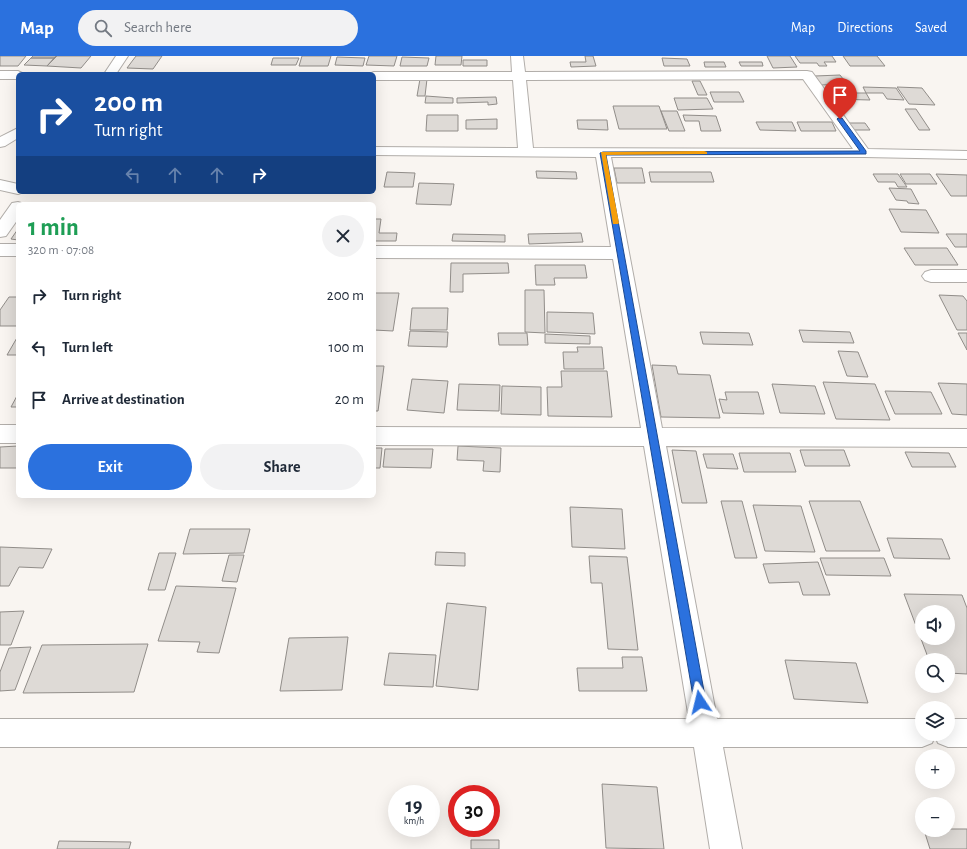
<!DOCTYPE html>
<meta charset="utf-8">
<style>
:root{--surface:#fff;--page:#f2f2f3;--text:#1f2937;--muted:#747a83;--accent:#2b71de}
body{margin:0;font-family:"Alegreya Sans",sans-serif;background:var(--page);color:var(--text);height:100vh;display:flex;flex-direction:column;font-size:15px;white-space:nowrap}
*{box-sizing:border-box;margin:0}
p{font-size:13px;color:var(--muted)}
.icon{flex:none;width:22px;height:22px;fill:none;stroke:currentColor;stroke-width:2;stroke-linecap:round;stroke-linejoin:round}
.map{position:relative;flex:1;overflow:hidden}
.sheet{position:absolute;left:16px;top:146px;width:360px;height:296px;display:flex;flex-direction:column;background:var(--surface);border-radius:6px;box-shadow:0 4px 16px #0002}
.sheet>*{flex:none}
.hud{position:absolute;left:16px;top:16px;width:360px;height:122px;border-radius:6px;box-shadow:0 4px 16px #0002;background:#1a4fa0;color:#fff;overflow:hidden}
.controls{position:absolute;left:915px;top:549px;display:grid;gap:8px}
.controls a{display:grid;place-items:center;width:40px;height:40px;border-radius:50%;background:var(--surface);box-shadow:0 4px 16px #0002;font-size:20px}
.speed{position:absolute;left:388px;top:729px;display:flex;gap:8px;font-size:20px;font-weight:700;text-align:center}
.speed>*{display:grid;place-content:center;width:52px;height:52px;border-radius:50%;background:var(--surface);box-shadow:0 4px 16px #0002;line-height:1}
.speed small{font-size:10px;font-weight:400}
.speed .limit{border:6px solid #d22;background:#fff;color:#111}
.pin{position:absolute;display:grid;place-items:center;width:34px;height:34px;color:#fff;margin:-41px -17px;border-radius:50% 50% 50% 0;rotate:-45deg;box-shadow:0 0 4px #0007}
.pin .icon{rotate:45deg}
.me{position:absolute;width:44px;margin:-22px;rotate:350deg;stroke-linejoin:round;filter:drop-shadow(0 0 3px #0008)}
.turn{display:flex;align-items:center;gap:14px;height:84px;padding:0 12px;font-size:18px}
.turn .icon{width:52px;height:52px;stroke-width:2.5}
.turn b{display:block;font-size:28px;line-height:34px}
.lanes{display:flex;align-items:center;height:38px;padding:0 12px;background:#0003;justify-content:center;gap:20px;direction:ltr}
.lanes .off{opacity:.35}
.round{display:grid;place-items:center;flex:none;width:42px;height:42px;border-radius:21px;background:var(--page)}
.head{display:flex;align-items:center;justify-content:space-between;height:68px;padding:0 12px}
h1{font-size:24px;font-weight:700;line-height:30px;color:#1e9e55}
.primary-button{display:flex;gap:8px;margin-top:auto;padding:8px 12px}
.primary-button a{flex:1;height:46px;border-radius:24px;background:var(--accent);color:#fff;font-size:16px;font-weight:700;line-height:46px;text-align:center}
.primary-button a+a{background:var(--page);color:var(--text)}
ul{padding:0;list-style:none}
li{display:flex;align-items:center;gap:12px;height:52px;padding:0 12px}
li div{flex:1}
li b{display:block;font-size:15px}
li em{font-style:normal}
header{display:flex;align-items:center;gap:24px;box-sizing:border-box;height:56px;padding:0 20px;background:var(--accent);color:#fff}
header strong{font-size:19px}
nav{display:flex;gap:22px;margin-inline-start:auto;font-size:14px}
.search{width:280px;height:36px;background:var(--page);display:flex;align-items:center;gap:10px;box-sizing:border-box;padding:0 14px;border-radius:22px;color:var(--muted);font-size:15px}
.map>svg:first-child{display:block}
.building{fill:#dedad6;stroke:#918d89;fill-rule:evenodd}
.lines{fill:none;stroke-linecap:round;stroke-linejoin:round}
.minor-casing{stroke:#b1ada9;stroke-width:2}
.minor{fill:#fff;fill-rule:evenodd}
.route{fill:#2b71de;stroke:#1c4990}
.slow{fill:#f59e0b}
</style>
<header>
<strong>Map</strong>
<div class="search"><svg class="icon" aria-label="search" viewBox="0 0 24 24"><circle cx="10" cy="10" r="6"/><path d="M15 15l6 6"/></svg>Search here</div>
<nav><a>Map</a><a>Directions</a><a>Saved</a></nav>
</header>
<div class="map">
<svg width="967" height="793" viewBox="0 0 967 793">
<rect width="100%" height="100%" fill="#f9f5f1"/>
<path class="building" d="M0,0H26L18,10H0Z
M33,0H56L54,2H31Z
M57,0H91L81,12L47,10Z
M136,0H162L153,13L127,12Z
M302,0H331L328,10H299Z
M369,0H397L394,10L366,9Z
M436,0H462L461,9H435Z
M585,0H593L596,10L571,11L570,6H586Z
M767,0H790L797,11L773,12Z
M795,0H832L836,6H824L827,10H819L817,7H800Z
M843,0H877L885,10H850Z
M337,1L365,2L363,10L335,9Z
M402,1L429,2L427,10H400Z
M31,2H54L47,10L24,9Z
M273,2H299L296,9H271Z
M662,2L687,3L690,10H664Z
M463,4H487V10H463Z
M704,6H724L726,11H705Z
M739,6H762L763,10H741Z
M840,19L847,28L821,29L815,20Z
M420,23H427L425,40H417Z
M692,25H700L707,39H698Z
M863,31L896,32L904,44L887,43L883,37H866Z
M897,31L922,32L935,49L909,48Z
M710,36H739L744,46H714Z
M829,37H866L870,44L832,43Z
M426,40L453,42V47H425Z
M496,41L497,48L488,49V46L457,47V42Z
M674,42H707L713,53L678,54Z
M613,50H659L667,73H619Z
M905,53H916L930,74H919Z
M661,55H677L685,75H669Z
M427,59H458V75H426Z
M683,59L716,60L721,75H701L699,65H685Z
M497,63V73H466V64Z
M577,64H607L608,74L578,73Z
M756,66H792L796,75L760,74Z
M797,66H832L836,75H801Z
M847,67H865L870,74H851Z
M614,112H642L645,127H617Z
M536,115L576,116L577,123L537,122Z
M387,116L415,117L413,131H384Z
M649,116H711L714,126H651Z
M873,118H898L907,131H898L895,126H878Z
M900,118H930L937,128H906Z
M936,118L967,119V140H951Z
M419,127L454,128L451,149L416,148Z
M889,132L911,133L919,148L908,147L907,145L896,144Z
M889,153L926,154L939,177L901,176Z
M374,163H381L379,177H397L396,185H374Z
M18,173V184L11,183Z
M581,177L583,186L529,188L528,178Z
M453,178L505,179V186L452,185Z
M946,178H967V191H955Z
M904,192H947L958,209H915Z
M451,207H508L509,217L463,218V236H450Z
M535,209H585L587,222H554L555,229H536Z
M525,234H544L545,277L525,276Z
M374,237H399L393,275L374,274Z
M939,239L963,240L967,245V274H957Z
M9,241H18V270H0V254Z
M412,252H448L447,274H410Z
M547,256L593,257L595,278L547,276Z
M799,274L850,276L854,287L803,286Z
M410,275L448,276L447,291L408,290Z
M700,276L749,277L753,289L703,288Z
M498,277H527L528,289H499Z
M958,277H967V294Z
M545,278L590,280V288L545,287Z
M18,280V299H7Z
M577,291H602L604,313H564L563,296H578Z
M838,295L858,296L868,321L847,320Z
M652,309L676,310L678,318L710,319L720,362L661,361Z
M374,310H384L378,355H374Z
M561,315H607L612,361L548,360L547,331H562Z
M412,323L448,325L444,357L407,354Z
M823,326L875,328L890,364L836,363Z
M938,327L967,328V359L952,358Z
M459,328L500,329L499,355L457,354Z
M772,328L815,330L825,358L780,357Z
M502,330L541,331V359L501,358Z
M885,335L931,336L942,358H895Z
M725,336H758L764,358L723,357L719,343L727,344Z
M18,338V351H11Z
M18,390V412H0V391Z
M458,390L501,392L500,416L483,415L484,405L457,404Z
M374,392H382L380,412H374Z
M385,393H433L431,412L383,411Z
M672,394L696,395L707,447H682Z
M800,394H844L850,410H805Z
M905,396L949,397L956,411H912Z
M739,397H790L796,416H744Z
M703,398H733L738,413L707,412Z
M721,445H742L757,502H735Z
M809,445H860L880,495H826Z
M753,449L801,450L815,496L765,495Z
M570,451L622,453L625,493L572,491Z
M190,473H250L244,497L183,498Z
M887,482L942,483L950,503L894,502Z
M0,491L52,493L43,512L19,511L9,530H0Z
M436,496L465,497V510L435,509Z
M159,497H176L165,534H148Z
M229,499H244L237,526L222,525Z
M589,500L627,501L638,594L608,593L602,527H591Z
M820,502H884L891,520L826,519Z
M818,506L830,539H803L799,526L769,527L763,508Z
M176,530L236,532L219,597L197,596L200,586L158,585Z
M904,538L962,539L967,552V618L948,617V604H929ZM922,556H948V582H922Z
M447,547L486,551L478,634L436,630Z
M24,555L11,589H0V556Z
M348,581L342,634L280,635L289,582Z
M148,588L134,636L23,637L42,589Z
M31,591L15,634L0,635V616L9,592Z
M389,597L436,599L433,631L384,629Z
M622,601H642L647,635H579L577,612H623Z
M785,604L856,607L868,647L794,643Z
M602,728L657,731L664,793L606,792Z
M948,773H967V793H930L924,774H948Z
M471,784H499V793H471Z
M59,785L131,786L129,793H57Z"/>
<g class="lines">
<defs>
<path id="minor" d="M116,0H128L116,18H104Z
M511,0H523L525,16L807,15L812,16L868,93L967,95V103L864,101H611L662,372L967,373V391L666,390L717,663H922V678H948V663H967V691H948L938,687L935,680L932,687L922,691H723L742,793H710L694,691H0V663H689L644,390L374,389V371L641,372L613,203L374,202V190L611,191L596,101L374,99V91L518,92L513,24H374V18H369L374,16H512ZM803,23L853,93L533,92L526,24Z
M0,15H18L24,18H18V23H0Z
M18,72V82L5,90L0,91V81Z
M0,124L18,128V136H24L18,138L0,134Z
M18,146L24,148H18V163L6,180L0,181V164L12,147Z
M0,188H18V200H0Z
M931,214H967V226H931L925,224L922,220L925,216Z
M0,369H18V387H0Z"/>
</defs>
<use href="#minor" class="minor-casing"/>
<use href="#minor" class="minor"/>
</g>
<path class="route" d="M838,62H842L866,95V98L606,99L706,646L704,650L700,651L696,650L694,646L600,97L603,96L860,95L837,63Z"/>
<path class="slow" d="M704,95L707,96V98L606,99L619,167L618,168H613L601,96Z"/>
</svg>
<div class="controls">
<a><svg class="icon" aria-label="sound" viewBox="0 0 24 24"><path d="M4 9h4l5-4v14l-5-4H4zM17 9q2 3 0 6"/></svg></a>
<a><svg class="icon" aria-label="search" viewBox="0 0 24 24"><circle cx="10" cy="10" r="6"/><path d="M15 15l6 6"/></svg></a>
<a><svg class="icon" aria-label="layers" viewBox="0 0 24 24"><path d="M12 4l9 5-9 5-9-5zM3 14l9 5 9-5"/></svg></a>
<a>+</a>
<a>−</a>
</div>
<div class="speed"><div>19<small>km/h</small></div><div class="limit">30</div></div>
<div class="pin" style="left:840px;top:63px;background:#d93025"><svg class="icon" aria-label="arrive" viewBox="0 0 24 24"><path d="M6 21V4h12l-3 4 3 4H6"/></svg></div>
<svg class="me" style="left:700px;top:646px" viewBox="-20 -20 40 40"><path d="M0-17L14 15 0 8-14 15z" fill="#2b71de" stroke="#fff" stroke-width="4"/></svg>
<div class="hud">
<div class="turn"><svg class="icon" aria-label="right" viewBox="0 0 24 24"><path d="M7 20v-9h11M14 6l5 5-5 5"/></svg><div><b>200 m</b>Turn right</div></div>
<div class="lanes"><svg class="icon off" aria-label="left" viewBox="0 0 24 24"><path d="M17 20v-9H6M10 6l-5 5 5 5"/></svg><svg class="icon off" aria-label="ahead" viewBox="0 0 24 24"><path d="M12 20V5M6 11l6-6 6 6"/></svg><svg class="icon off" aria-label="ahead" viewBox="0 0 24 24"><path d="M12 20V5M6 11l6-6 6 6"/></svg><svg class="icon" aria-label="right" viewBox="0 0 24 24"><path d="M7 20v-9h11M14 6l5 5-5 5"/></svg></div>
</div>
<section class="sheet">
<div class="head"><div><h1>1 min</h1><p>320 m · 07:08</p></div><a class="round"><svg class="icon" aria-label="close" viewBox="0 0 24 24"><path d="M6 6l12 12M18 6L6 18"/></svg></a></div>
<ul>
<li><svg class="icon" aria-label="right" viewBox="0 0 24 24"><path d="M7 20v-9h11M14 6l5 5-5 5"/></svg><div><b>Turn right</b></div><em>200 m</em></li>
<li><svg class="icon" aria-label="left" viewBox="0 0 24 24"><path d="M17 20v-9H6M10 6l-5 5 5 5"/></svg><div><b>Turn left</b></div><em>100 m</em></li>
<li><svg class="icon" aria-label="arrive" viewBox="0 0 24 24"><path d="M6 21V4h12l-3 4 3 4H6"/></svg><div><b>Arrive at destination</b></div><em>20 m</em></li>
</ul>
<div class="primary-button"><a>Exit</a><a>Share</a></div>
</section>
</div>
